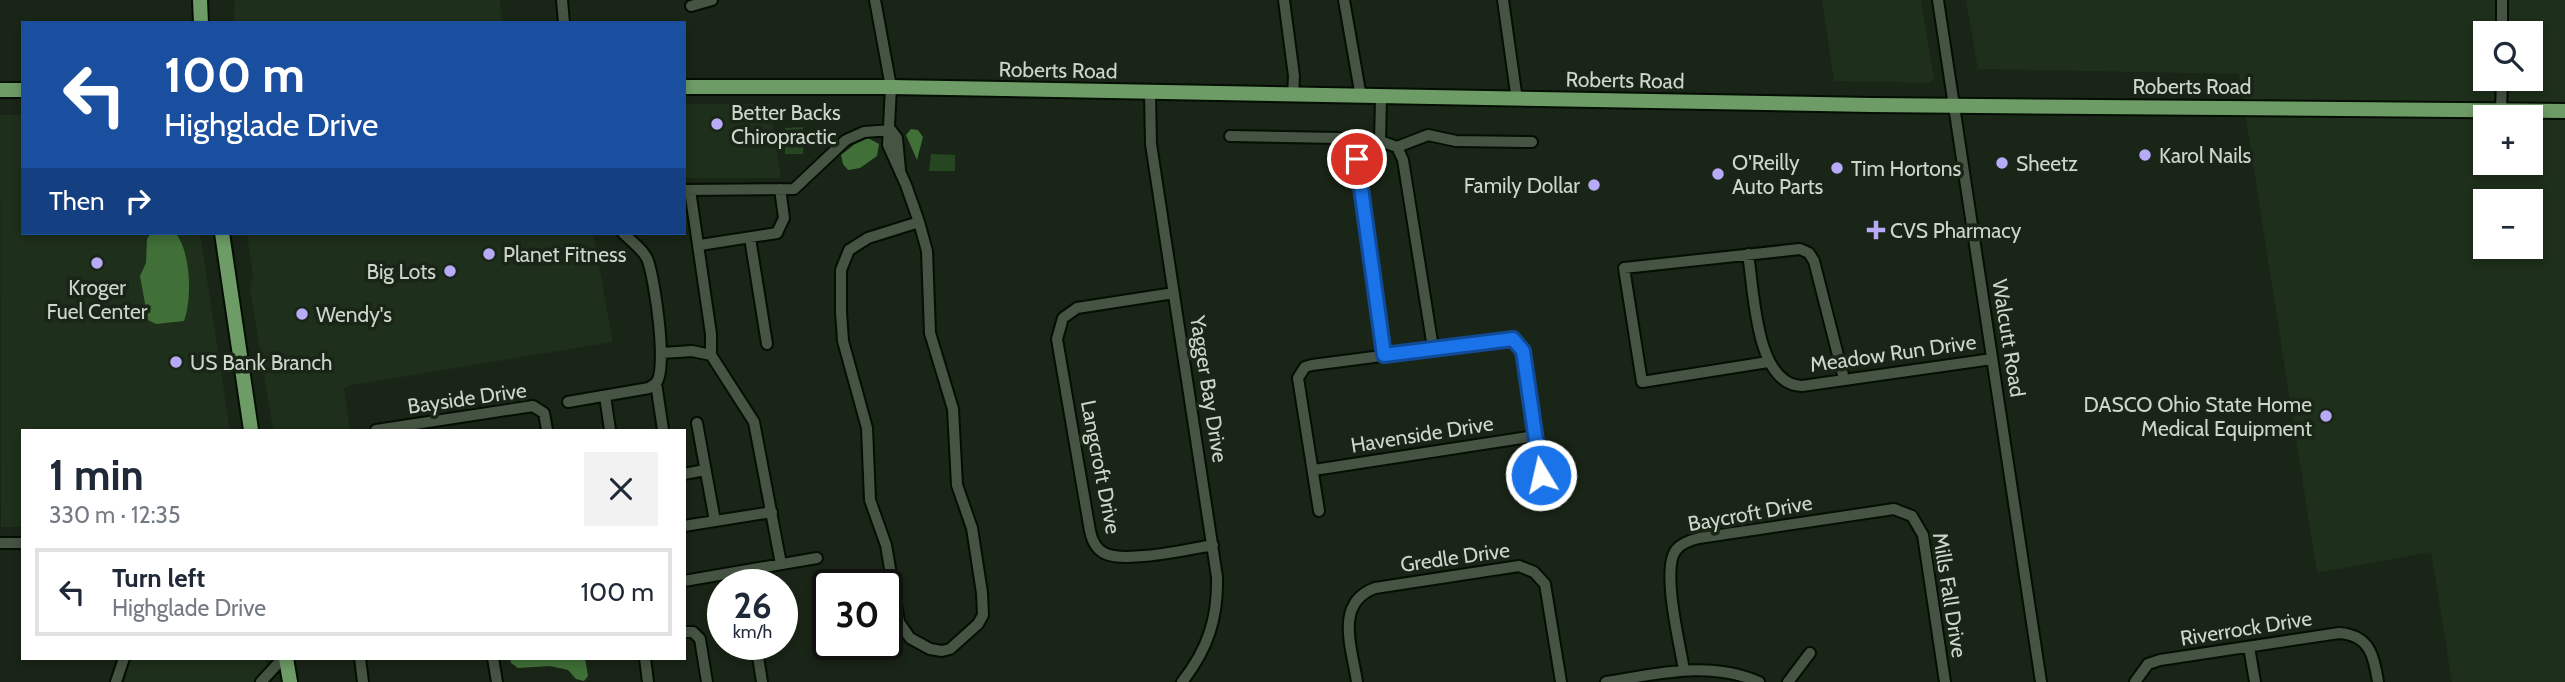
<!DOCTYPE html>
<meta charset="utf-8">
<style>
:root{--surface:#fff;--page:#f2f2f3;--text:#1f2937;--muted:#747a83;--line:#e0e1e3}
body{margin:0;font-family:Cabin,sans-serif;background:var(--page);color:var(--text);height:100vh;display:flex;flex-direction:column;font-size:26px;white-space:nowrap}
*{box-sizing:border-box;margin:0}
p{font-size:23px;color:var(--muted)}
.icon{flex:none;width:38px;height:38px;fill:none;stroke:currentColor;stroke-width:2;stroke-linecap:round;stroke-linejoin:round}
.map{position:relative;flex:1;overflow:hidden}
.panel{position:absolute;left:21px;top:429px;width:665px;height:231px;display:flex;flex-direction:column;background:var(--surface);border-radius:0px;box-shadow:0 4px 10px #0003}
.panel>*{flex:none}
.banner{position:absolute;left:21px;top:21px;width:665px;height:214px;border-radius:0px;box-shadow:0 4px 10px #0003;background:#1a4fa0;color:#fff;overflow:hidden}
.tools{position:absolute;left:2473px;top:21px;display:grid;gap:14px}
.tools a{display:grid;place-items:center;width:70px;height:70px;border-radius:0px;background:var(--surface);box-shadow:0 4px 10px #0003;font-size:35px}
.speed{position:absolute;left:707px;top:569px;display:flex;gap:14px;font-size:35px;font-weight:700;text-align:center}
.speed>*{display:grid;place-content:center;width:91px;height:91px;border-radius:50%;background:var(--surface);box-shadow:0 4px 10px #0003;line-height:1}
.speed small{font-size:18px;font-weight:400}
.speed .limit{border:4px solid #111;border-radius:10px;background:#fff;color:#111}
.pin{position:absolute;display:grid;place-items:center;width:60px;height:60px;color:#fff;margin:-30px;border:4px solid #fff;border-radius:50%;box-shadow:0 2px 7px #0007}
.me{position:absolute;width:77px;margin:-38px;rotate:351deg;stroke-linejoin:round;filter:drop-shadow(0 0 5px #0008)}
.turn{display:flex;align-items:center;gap:24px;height:147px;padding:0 28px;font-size:32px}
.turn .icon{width:91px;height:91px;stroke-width:2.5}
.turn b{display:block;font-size:49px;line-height:60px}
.then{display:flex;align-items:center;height:66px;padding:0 28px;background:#0003;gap:14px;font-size:26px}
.round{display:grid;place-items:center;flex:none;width:74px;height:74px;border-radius:0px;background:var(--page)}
.summary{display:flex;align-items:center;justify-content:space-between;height:119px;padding:0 28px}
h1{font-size:42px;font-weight:700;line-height:52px}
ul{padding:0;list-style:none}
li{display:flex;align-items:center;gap:21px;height:88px;margin:0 14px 10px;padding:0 14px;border:4px solid var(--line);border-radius:0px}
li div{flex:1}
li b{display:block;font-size:26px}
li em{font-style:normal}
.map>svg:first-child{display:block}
.built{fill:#1e2f1b;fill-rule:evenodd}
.green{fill:#254620}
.water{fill:#407038}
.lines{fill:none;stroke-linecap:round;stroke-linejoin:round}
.minor-casing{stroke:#040e03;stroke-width:14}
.major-casing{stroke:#040e03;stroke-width:18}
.minor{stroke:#465443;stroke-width:10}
.major{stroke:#6e9c66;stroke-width:14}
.route-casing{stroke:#114b97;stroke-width:18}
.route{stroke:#1a73e8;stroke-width:12}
.poi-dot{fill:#b7abf7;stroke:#192516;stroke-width:2.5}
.labels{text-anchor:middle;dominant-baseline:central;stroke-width:7;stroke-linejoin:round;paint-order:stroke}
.street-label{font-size:21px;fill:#ced6cc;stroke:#192516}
.poi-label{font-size:21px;fill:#ced6cc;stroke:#192516;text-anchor:start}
</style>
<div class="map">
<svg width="2565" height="682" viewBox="0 0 2565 682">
<rect width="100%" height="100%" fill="#192516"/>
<path class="built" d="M235,0H500L502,23H234Z
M1822,0H1921L1934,78L1929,83L1834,81Z
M1966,0H2565V682H2452L2431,552L2317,573L2239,74L1978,69ZM2485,33H2530V79H2485ZM2485,117H2530V163H2485ZM2485,201H2530V247H2485Z
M684,104H770L781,178H684Z
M0,115H23V233H200L230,430H23V527H2L1,537Z
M247,233H593L613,342L347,386L344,389L350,430H273L250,289L253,276Z
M129,658H266L269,682H125Z"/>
<path class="green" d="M803,127V154H785V128Z
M931,154L955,155V171H929Z"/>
<path class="water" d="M911,129L918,130L923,137L917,160L906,135Z
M868,138L879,144L877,156L860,168L848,170L843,164L841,155L855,144Z
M151,233L177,235C191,255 192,299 184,321L156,324L148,320L140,276L146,263L147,239Z
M510,658H585L588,676L584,681L576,679L568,670L550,666L518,668L511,663Z"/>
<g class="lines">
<defs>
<path id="minor" d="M562,0L564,23
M875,0L891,87L888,145L906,185L919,222L927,251L930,333L953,409L957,485L972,528L982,593L983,615L978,624L950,649L942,651L930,649L910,638L899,622L886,545L870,500L867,428L843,341L841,312V270L849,250L868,238L919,222
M1284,0L1294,76L1293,96
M1344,0L1361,97
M1503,0L1517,100
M1938,0L2041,682
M691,6L712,0
M2502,33V0
M1150,94L1151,144L1217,577C1218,618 1208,649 1182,682
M1381,98L1380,141C1365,147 1358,152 1357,169L1384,355
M2501,110L2502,79
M891,130L897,138L900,170
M1230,136L1339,138L1363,149
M1380,141L1397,147L1403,160L1433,348
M1397,147L1428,135L1456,141L1532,142
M684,190L794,189L846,140L864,132L891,130
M690,190L711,334V355
M623,233C631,241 645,251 648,261C655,281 668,370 656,383L663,430
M750,238L767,344
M700,245L777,233L784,218L780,189
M1748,254C1754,290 1755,385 1802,386L1992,359
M1174,293L1077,308L1063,318L1057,339L1090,531C1092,540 1096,549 1104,553C1124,564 1189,549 1213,545
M662,353L692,351L711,355L754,422L781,564
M1768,362L1642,382L1624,268L1800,249L1809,253L1814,261L1844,379
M605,396L610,430
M568,402L649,388L656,383
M697,423L715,521
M376,430L533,406L544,413L547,430
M1314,470L1535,436
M684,474L705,470
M1319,511L1298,378L1305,367L1312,365L1513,339L1523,351L1541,475
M684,526L772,512
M0,543H23
M684,581L817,558
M684,632H693L700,639L707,682
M756,644L762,682
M2249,647L2255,682
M360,658L363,682
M493,658L497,682
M645,658L648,682
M1684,670C1680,645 1661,569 1676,550C1681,543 1691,540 1699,538L1894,509L1912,516L1923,535L1945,682
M116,682L124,658
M261,682L283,658
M1357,682C1352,648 1334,603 1375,588L1519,566L1534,572L1545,584L1561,682
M1606,682C1657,674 1709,660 1759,682
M1788,682L1810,653
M2135,682L2148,664L2160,660L2339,633C2369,635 2374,655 2378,682"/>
<path id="major" d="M200,0L201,23
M684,87H891L1871,105L2565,111
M0,90H23
M222,233L251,430
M286,658L290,682"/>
</defs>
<use href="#minor" class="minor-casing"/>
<use href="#major" class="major-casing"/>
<use href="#minor" class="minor"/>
<use href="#major" class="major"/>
</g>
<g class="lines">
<defs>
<path id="route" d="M1357,159L1384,355L1513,339L1523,351L1541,475"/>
</defs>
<use href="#route" class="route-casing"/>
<use href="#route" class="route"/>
</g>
<g class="poi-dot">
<circle cx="717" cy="124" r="7"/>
<circle cx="2145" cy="155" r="7"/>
<circle cx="2002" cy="163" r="7"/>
<circle cx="1837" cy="168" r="7"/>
<circle cx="1718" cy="174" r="7"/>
<circle cx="1594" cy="185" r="7"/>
<path d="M1872.5 219.5h7v7h7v7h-7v7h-7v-7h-7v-7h7z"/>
<circle cx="489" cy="254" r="7"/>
<circle cx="97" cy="263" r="7"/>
<circle cx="450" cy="271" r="7"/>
<circle cx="302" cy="314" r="7"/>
<circle cx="176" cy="362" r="7"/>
<circle cx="2326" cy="416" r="7"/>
</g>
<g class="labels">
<g class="street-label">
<text transform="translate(1058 70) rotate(1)">Roberts Road</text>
<text transform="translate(1625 80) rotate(1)">Roberts Road</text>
<text x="2192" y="86">Roberts Road</text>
<text transform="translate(2009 338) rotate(81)">Walcutt Road</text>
<text transform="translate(1893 353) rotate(-8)">Meadow Run Drive</text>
<text transform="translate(1209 389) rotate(81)">Yagger Bay Drive</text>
<text transform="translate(467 398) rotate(-8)">Bayside Drive</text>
<text transform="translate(1422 434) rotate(-9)">Havenside Drive</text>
<text transform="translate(1101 467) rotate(79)">Langcroft Drive</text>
<text transform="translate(1750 513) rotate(-10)">Baycroft Drive</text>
<text transform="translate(1455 557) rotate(-8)">Gredle Drive</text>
<text transform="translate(1950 595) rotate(81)">Mills Fall Drive</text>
<text transform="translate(2246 628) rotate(-9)">Riverrock Drive</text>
</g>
<g class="poi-label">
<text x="731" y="112">Better Backs<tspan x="731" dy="24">Chiropractic</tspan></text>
<text x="2159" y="155">Karol Nails</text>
<text x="1732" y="162">O'Reilly<tspan x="1732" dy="24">Auto Parts</tspan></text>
<text x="2016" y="163">Sheetz</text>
<text x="1851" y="168">Tim Hortons</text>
<text x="1580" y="185" text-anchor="end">Family Dollar</text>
<text x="1890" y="230">CVS Pharmacy</text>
<text x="503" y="254">Planet Fitness</text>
<text x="436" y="271" text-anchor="end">Big Lots</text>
<text x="97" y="287" text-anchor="middle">Kroger<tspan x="97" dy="24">Fuel Center</tspan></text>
<text x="316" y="314">Wendy's</text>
<text x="190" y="362">US Bank Branch</text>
<text x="2312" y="404" text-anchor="end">DASCO Ohio State Home<tspan x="2312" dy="24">Medical Equipment</tspan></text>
</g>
</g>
</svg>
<div class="tools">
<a><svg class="icon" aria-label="search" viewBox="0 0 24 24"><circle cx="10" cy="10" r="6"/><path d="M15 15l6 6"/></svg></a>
<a>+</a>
<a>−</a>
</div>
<div class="speed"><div>26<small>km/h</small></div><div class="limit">30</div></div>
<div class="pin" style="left:1357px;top:159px;background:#d93025"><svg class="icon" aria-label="arrive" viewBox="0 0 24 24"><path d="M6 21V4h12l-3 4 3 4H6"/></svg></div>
<svg class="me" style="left:1541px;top:475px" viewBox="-20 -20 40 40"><circle r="17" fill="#1a73e8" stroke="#fff" stroke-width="3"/><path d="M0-11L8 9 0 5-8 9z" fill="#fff"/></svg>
<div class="banner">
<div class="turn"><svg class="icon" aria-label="left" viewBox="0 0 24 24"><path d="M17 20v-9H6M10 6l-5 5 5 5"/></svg><div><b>100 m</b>Highglade Drive</div></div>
<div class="then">Then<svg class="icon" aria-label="right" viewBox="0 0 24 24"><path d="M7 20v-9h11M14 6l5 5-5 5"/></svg></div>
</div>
<section class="panel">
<div class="summary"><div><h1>1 min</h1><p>330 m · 12:35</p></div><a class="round"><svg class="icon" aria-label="close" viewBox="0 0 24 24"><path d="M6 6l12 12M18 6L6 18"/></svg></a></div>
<ul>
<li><svg class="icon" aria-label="left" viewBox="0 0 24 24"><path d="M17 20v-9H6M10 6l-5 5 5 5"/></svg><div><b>Turn left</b><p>Highglade Drive</p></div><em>100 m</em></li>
</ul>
</section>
</div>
